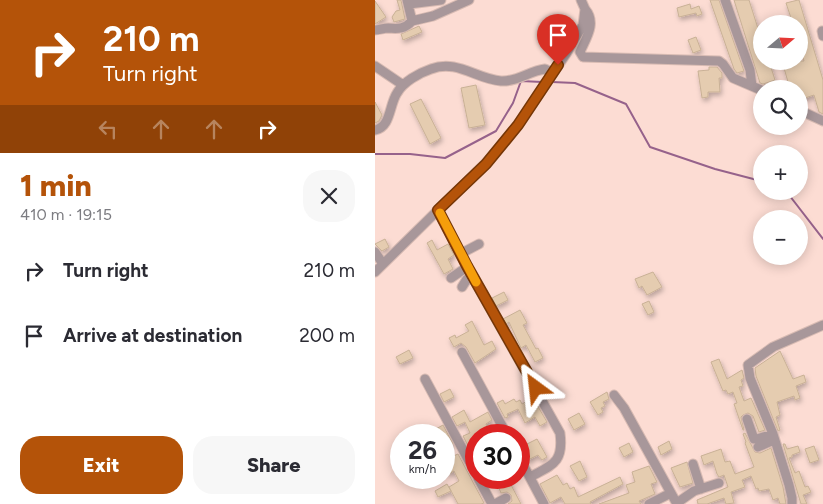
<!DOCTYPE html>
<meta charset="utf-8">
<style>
:root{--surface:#fff;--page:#f7f7f7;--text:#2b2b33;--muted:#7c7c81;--accent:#b45309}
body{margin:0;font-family:Figtree,sans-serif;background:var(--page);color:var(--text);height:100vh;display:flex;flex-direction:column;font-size:19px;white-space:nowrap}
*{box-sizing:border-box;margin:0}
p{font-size:16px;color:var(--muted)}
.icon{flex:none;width:28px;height:28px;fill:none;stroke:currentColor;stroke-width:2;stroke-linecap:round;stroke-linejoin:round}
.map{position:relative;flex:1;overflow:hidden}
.drawer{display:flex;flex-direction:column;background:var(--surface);width:375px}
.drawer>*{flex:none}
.top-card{background:#b45309;color:#fff;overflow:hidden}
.needle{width:32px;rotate:71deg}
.controls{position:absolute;left:378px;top:15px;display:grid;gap:10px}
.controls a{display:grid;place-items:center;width:55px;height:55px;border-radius:50%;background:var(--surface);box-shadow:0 2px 12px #0003;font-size:25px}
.speed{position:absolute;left:15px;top:424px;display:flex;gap:10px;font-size:25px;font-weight:700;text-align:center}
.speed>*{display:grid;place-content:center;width:65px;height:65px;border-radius:50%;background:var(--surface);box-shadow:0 2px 12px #0003;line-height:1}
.speed small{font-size:12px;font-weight:400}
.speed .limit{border:8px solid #d22;background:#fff;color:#111}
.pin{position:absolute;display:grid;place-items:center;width:42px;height:42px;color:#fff;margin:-51px -21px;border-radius:50% 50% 50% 0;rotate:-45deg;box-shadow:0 0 5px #0007}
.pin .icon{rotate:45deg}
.me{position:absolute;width:55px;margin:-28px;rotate:330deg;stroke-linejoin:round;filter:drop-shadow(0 0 4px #0008)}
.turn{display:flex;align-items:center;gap:18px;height:105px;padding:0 20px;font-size:22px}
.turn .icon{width:65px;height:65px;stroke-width:2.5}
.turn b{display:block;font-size:35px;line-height:42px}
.lanes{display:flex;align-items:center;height:48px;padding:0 20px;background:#0003;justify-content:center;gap:25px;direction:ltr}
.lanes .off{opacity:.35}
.round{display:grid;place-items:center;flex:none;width:52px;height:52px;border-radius:20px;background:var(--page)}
.head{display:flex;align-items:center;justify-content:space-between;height:85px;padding:0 20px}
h1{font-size:30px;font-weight:800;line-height:38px;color:var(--accent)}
.primary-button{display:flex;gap:10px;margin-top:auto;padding:10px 20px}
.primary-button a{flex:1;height:58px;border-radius:20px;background:var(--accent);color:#fff;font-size:20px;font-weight:800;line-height:58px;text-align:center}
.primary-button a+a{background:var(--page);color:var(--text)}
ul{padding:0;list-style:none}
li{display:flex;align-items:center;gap:15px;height:65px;padding:0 20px}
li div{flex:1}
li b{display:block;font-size:19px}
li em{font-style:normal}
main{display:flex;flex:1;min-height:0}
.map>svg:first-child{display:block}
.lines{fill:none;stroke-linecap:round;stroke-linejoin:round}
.stream{stroke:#96628b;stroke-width:2}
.building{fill:#e5ccb0;stroke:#c9b196;filter:url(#shadow)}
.minor-casing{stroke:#d8bbb3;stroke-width:11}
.minor{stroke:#a8979a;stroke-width:9}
.route-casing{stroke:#753606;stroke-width:12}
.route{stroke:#b45309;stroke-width:9}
.slow{stroke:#f59e0b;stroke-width:9}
</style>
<main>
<section class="drawer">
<div class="top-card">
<div class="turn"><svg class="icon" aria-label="right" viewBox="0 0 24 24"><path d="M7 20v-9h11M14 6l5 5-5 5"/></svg><div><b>210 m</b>Turn right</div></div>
<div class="lanes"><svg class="icon off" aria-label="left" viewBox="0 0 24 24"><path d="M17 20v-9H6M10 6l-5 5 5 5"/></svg><svg class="icon off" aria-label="ahead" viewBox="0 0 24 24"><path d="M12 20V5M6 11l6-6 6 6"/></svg><svg class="icon off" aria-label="ahead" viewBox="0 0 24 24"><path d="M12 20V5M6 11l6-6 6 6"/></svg><svg class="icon" aria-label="right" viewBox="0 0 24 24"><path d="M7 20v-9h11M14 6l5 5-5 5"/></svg></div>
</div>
<div class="head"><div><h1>1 min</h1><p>410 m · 19:15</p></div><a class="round"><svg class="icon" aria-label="close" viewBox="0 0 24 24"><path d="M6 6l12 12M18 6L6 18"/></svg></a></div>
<ul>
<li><svg class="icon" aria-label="right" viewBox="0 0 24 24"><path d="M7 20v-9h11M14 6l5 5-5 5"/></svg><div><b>Turn right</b></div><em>210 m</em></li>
<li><svg class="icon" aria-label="arrive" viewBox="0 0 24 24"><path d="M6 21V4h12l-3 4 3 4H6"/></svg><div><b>Arrive at destination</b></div><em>200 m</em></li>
</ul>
<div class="primary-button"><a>Exit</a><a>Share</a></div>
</section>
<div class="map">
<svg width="448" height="504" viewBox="0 0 448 504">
<defs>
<filter id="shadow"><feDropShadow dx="1.5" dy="3" stdDeviation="2.5" flood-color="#0004"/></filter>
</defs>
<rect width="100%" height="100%" fill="#fcdcd3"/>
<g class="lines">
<path class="stream" d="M177,82L200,83L251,104L275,147L340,169L386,181
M0,154H35L70,158L121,131L138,103L146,81L167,82
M411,191L448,239"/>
</g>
<path class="building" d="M22,0H26L30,19L19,22L17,17L21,11L25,10Z
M335,0H344L369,71L362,73L359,69Z
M359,0H374L386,38V61H394L400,80L388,84L385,83Z
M423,0H424L448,80V114L444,112L439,95L424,100V89H415L407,61H429L424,44V24H418L411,3Z
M0,1L11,17L0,24Z
M315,4L316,9L324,6L327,14L322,16L321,13L304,17L302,8Z
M44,26L47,32L28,40L26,34Z
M321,37L326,50L318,53L313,40Z
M334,67H342L347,73V78H344L345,92H333V97L327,98L323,71L334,70Z
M101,85L110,125L94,128L86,88Z
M46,99L66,138L55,144L35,104Z
M0,102L7,115L4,121L0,123Z
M10,239L14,247L7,251L0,244Z
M57,240L62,250L73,244L79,255L73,259L78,269L69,274L52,243Z
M278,272L287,287L272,295L267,286L264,288L260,279Z
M129,292L133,300L121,306L117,298Z
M274,301L279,312L273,315L267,304Z
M145,310L152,323L148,325L161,349L163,348L168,358L160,362L151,345L146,348L134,322L131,324L128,319Z
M97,321L109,345L117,341L121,349L100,363L91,347L86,343L79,347L74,338L80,335L81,338L94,331L90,325Z
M34,350L38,358L25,364L21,357Z
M405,351L418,379L429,375L431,382L421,386L425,398L420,400L419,396L402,402L405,415L401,417L405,430L403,431L381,376L380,368Z
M344,359L352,379L367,370L369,378L366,380L368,386L364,387L369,401L376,398L390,430L384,432L378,416L373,413L368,415L366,417L369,430H368L359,404L362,403L358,392L353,394L351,390L348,391L336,362Z
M75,389L79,397L69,402L65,394Z
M232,392L234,399L228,402L230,406L226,408L228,412L223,415L215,402Z
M158,398L172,422L165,426L160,417L150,423L143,409L132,414L133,417L130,418L122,403L128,400L130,404L139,399L141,402L145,400L147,404Z
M89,410L95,422L113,412L117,420L111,424L112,427L106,430L108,435H101V461L88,436L95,433L90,422L82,426L77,417Z
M204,413L210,424L199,430L193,419Z
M68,425L78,444L71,447L69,442V435H50Z
M370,433L380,452L385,453L396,448L408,487L411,504H405L403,498L398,500L394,489L384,491L383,488L381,489L376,476L367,480L370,487L356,492L359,503L351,504L349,498L332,504H323L322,500L353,487L349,475L344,477L342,474L338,461L329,465L326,456L346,449L350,462L355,461L360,474L379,467L370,443L371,442L368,434Z
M162,439L172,457L167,460L163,455L153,460L148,452L144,451V448Z
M294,441L297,449L286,455L283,447Z
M254,443L258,452L249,457L244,448Z
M408,444H410L412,449L423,446L425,452L417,455V457L414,458L420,473L424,471L430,487L433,486L436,492L428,495L432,504H426Z
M439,446L444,460L435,463L430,449Z
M83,454L109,503L106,504H83L74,487L84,481L79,471L74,474L71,469L75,467L70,458L75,455L76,457Z
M205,461L212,477L204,481L195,466Z
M312,462L318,483L305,487L296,468Z
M274,466L282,482L276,484L280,494L264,501L266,504H224L254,493L251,485L260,482L257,472Z
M182,475L188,485L192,483L195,489L199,487L203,497L245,477L248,484L215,502L216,504H190L186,497L175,503L165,484Z
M134,481L146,504H133L137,501L136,495L132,492L126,493L123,486Z
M72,484L76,491L63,497L60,491Z"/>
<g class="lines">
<defs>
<path id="minor" d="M350,0L375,70L377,86
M34,4L66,0
M210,9C222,23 211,38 205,52L208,57L344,61L348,64L358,78L386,90
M37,21L58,16L94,0
M0,30C4,30 9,28 13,28C23,29 30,29 37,21L32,0
M447,31L448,36
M0,66L28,85
M424,110L448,121
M0,130C16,127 14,105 22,93C28,82 44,73 56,69C82,59 101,79 126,81C142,82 154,71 170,69L174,71L175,76
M63,210L92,267L185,433C189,463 177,465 155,477
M0,252L8,264
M85,254L104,244
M0,272L111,163L143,125L191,54L208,25L210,9L206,0
M76,278L92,267
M87,287L92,279L97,276
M87,352L132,435
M50,379L101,474
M239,395L249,408L302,504
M372,419L379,439H382L398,434
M383,447L399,440
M144,457L169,504
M318,464L326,489
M103,478L117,504
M302,503L319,491L344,483
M120,504L131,498
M274,504L296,493
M417,504V498L414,485L398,434L375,378L373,365L398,347L448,325"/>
</defs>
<use href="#minor" class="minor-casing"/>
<use href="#minor" class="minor"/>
</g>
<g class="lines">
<defs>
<path id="route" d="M161,388L92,266L63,210L111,164L143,125L183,65"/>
</defs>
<use href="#route" class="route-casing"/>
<use href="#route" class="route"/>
<path class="slow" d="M65,213L101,282"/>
</g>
</svg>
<div class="controls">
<a><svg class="needle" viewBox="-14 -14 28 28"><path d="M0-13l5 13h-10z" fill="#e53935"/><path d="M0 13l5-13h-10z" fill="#7c7c81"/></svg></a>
<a><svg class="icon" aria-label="search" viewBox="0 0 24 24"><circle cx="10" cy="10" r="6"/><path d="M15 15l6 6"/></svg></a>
<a>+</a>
<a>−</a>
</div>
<div class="speed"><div>26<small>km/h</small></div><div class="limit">30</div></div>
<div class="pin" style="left:183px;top:65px;background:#d93025"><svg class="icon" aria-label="arrive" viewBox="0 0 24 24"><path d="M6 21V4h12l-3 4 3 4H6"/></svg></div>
<svg class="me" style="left:161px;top:388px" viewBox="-20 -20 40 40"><path d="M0-17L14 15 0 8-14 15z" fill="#b45309" stroke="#fff" stroke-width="4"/></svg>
</div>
</main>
